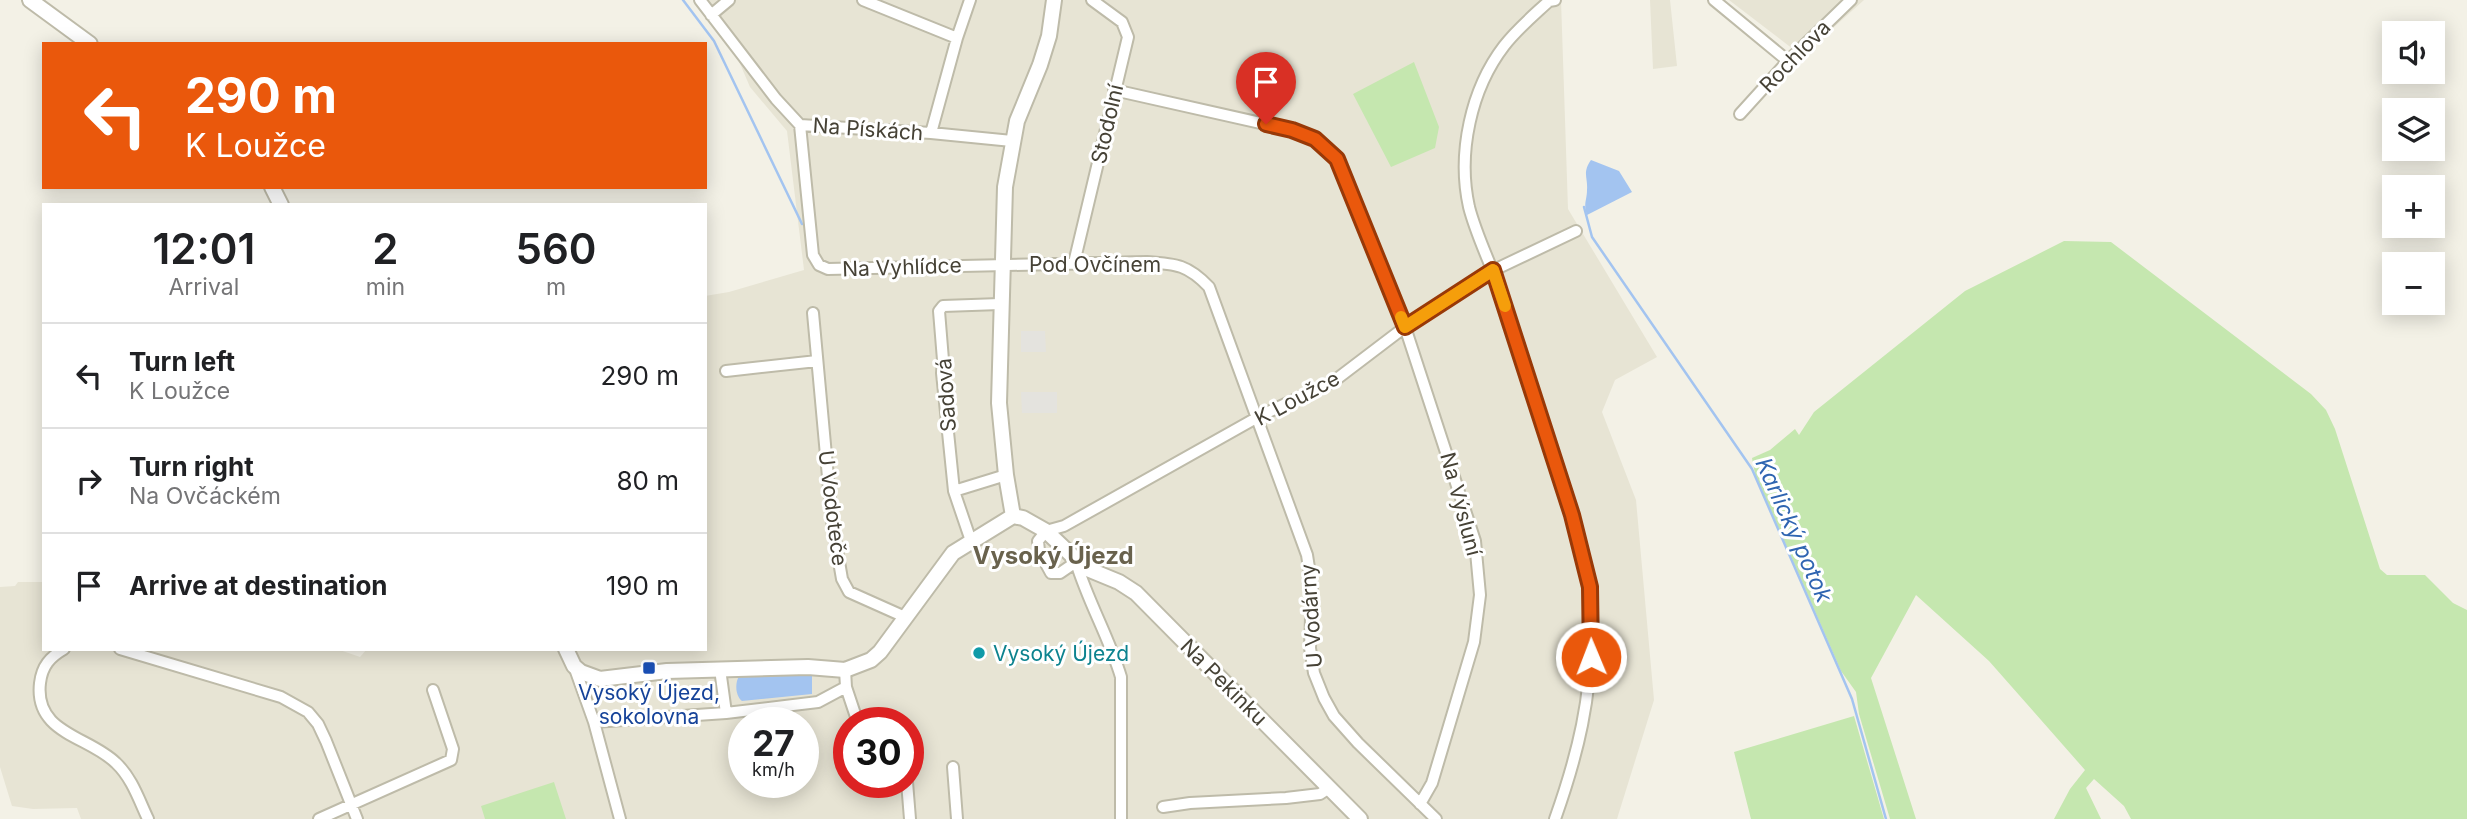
<!DOCTYPE html>
<meta charset="utf-8">
<style>
:root{--surface:#fff;--page:#f2f2f2;--text:#202124;--muted:#757577;--line:#e0e0e0}
body{margin:0;font-family:Inter,sans-serif;background:var(--page);color:var(--text);height:100vh;display:flex;flex-direction:column;font-size:26px;white-space:nowrap}
*{box-sizing:border-box;margin:0}
p{font-size:23px;color:var(--muted)}
.icon{flex:none;width:38px;height:38px;fill:none;stroke:currentColor;stroke-width:2;stroke-linecap:round;stroke-linejoin:round}
.map{position:relative;flex:1;overflow:hidden}
.sheet{position:absolute;left:42px;top:203px;width:665px;height:448px;display:flex;flex-direction:column;background:var(--surface);border-radius:0px;box-shadow:0 4px 18px #0003}
.sheet>*{flex:none}
.hud{position:absolute;left:42px;top:42px;width:665px;height:147px;border-radius:0px;box-shadow:0 4px 18px #0003;background:#ea580c;color:#fff;overflow:hidden}
.buttons{position:absolute;left:2382px;top:21px;display:grid;gap:14px}
.buttons a{display:grid;place-items:center;width:63px;height:63px;border-radius:0px;background:var(--surface);box-shadow:0 4px 18px #0003;font-size:35px}
.speed{position:absolute;left:728px;top:707px;display:flex;gap:14px;font-size:35px;font-weight:700;text-align:center}
.speed>*{display:grid;place-content:center;width:91px;height:91px;border-radius:50%;background:var(--surface);box-shadow:0 4px 18px #0003;line-height:1}
.speed small{font-size:18px;font-weight:400}
.speed .limit{border:10px solid #d22;background:#fff;color:#111}
.pin{position:absolute;display:grid;place-items:center;width:60px;height:60px;color:#fff;margin:-72px -30px;border-radius:50% 50% 50% 0;rotate:-45deg;box-shadow:0 0 7px #0007}
.pin .icon{rotate:45deg}
.me{position:absolute;width:77px;margin:-38px;rotate:359deg;stroke-linejoin:round;filter:drop-shadow(0 0 5px #0008)}
.turn{display:flex;align-items:center;gap:24px;height:147px;padding:0 28px;font-size:32px}
.turn .icon{width:91px;height:91px;stroke-width:2.5}
.turn b{display:block;font-size:49px;line-height:60px}
.eta{display:flex;justify-content:space-evenly;align-items:center;height:119px;text-align:center}
.eta b{font-size:42px;font-weight:600;line-height:49px}
ul{padding:0;list-style:none}
li{display:flex;align-items:center;gap:21px;height:105px;padding:0 28px;border-top:2px solid var(--line)}
li div{flex:1}
li b{display:block;font-size:26px}
li em{font-style:normal}
.map>svg:first-child{display:block}
.residential{fill:#e7e4d4;fill-rule:evenodd}
.green{fill:#c5e7af}
.parking{fill:#e4e3de}
.water{fill:#a3c4f0}
.lines{fill:none;stroke-linecap:round;stroke-linejoin:round}
.stream{stroke:#a3c4f0;stroke-width:2.5}
.minor-casing{stroke:#bebba9;stroke-width:14}
.tertiary-casing{stroke:#bebba9;stroke-width:18}
.minor{stroke:#fff;stroke-width:10}
.tertiary{stroke:#fff;stroke-width:14}
.route-casing{stroke:#983908;stroke-width:18}
.route{stroke:#ea580c;stroke-width:12}
.slow{stroke:#f59e0b;stroke-width:12}
.culture-dot{fill:#0f9aa8;stroke:#fff;stroke-width:2.5}
.transit-dot{fill:#1a4fb4;stroke:#fff;stroke-width:2.5}
.labels{text-anchor:middle;dominant-baseline:central;stroke-width:6;stroke-linejoin:round;paint-order:stroke}
.street-label{font-size:21px;fill:#464236;stroke:#fff}
.culture-label{font-size:21px;fill:#0d838f;stroke:#fff;text-anchor:start}
.transit-label{font-size:21px;fill:#164399;stroke:#fff}
.water-label{font-size:23px;font-style:italic;fill:#2f65b1;stroke:#fff}
.quarter-label{font-size:24px;font-weight:bold;fill:#69624d;stroke:#fff}
</style>
<div class="map">
<svg width="2467" height="819" viewBox="0 0 2467 819">
<rect width="100%" height="100%" fill="#f3f1e6"/>
<path class="residential" d="M706,0H1561L1568,209L1657,357L1615,380L1602,412L1636,500L1654,700L1617,819H81L77,808L33,809L12,806L0,767V587L15,586L18,582H44V649H337L360,657L367,649H705V296L729,292L804,270L787,131L750,87L735,52ZM744,723H803V782H744ZM849,723H908V782H849Z
M1650,0H1670L1677,66L1653,69Z
M1729,0H1864L1802,56Z"/>
<path class="green" d="M1414,62L1439,127L1435,148L1391,167L1353,94Z
M2064,241L2111,242L2311,394L2326,410L2335,429L2380,569L2387,575H2425L2453,603L2467,610V819H2131L2124,806L2094,779L2086,788L2101,819H2054L2070,789L2085,770L1989,661L1916,595L1871,678L1916,819H1890L1859,714L1856,692L1841,671L1755,474L1752,458L1770,450L1795,429L1799,435L1814,412L1965,291Z
M1854,716L1884,819H1751L1734,752Z
M554,782L566,819H485L481,806Z"/>
<path class="parking" d="M1021,331H1045L1046,352H1021Z
M1021,392H1057V413H1022Z"/>
<path class="water" d="M1591,160L1619,171L1632,192L1587,215C1583,204 1587,200 1587,190C1588,177 1582,173 1591,160Z
M812,673V694L742,701C735,695 735,683 739,676Z"/>
<g class="lines">
<path class="stream" d="M683,0L714,41L802,224
M1584,207L1592,237L1752,469L1852,699L1886,819"/>
<defs>
<path id="minor" d="M700,0L776,99L800,125L931,133L1012,141
M863,0L957,38
M1714,0L1788,61
M711,15L729,0
M1114,90L1292,130L1315,139L1337,159L1405,327L1475,541L1480,595L1474,642L1432,783L1420,804
M1740,114L1788,61L1851,0
M800,125L813,255L819,265L828,269L1147,262C1177,264 1188,265 1209,287L1307,555L1312,587L1310,648L1314,673L1324,698L1334,716L1358,743L1436,819
M931,133L957,38L970,0
M1074,263L1128,37L1122,22L1092,0
M813,313L832,521L842,579L849,592L905,617
M726,371L817,361
M954,491L1006,475
M971,541L954,491L942,373L943,360L939,311L943,306L1000,304
M64,649C50,657 42,666 40,683C34,734 89,736 116,763C132,778 139,800 148,819
M120,649L281,697L308,712L318,724L326,741L357,819
M574,666L594,722L620,819
M720,669L726,713
M846,687L858,723
M594,722L726,713L818,702L846,687L845,670
M953,767L957,819
M907,782L910,819
M1163,807L1190,803L1286,798L1320,794L1329,788
M319,819L451,760L453,749L433,690
M1121,819V677C1109,637 1088,602 1076,562L1060,573H1051L1039,551L1038,541L1046,531L1064,526L1258,417L1334,381L1405,327L1494,270L1576,231
M1555,819C1578,754 1592,697 1591,628C1590,614 1591,599 1589,585C1582,542 1567,499 1553,458C1536,404 1519,350 1502,296C1492,266 1477,238 1469,207C1457,153 1471,89 1504,46C1517,29 1534,15 1549,1L1555,0"/>
<path id="tertiary" d="M30,0L90,44
M272,187L281,205
M1013,516L1006,475L999,403L1005,187L1017,121L1040,65L1049,36L1054,0
M1013,516L1023,518L1046,531L1085,568L1119,582L1136,593L1360,819
M566,649L574,666L581,672L600,679L667,671L808,667L845,670L871,660L880,652L953,553L1013,516"/>
</defs>
<use href="#minor" class="minor-casing"/>
<use href="#tertiary" class="tertiary-casing"/>
<use href="#minor" class="minor"/>
<use href="#tertiary" class="tertiary"/>
</g>
<g class="lines">
<defs>
<path id="route" d="M1266,124L1292,130L1315,139L1337,159L1405,327L1493,270L1572,515L1590,587L1591,657"/>
</defs>
<use href="#route" class="route-casing"/>
<use href="#route" class="route"/>
<path class="slow" d="M1401,317L1405,327L1493,270L1505,306"/>
</g>
<circle class="culture-dot" cx="979" cy="653" r="7"/>
<rect class="transit-dot" x="642" y="661" width="14" height="14" rx="3.5"/>
<g class="labels">
<g class="street-label">
<text transform="translate(1795 56) rotate(-46)">Rochlova</text>
<text transform="translate(1107 124) rotate(-77)">Stodolní</text>
<text transform="translate(868 129) rotate(4)">Na Pískách</text>
<text x="1095" y="264">Pod Ovčínem</text>
<text transform="translate(902 267) rotate(-2)">Na Vyhlídce</text>
<text transform="translate(946 395) rotate(-94)">Sadová</text>
<text transform="translate(1297 398) rotate(-28)">K Loužce</text>
<text transform="translate(1461 504) rotate(75)">Na Výsluní</text>
<text transform="translate(833 508) rotate(83)">U Vodoteče</text>
<text transform="translate(1311 616) rotate(-94)">U Vodárny</text>
<text transform="translate(1224 682) rotate(45)">Na Pekinku</text>
</g>
<g class="culture-label">
<text x="993" y="653">Vysoký Újezd</text>
</g>
<g class="transit-label">
<text x="649" y="692">Vysoký Újezd,<tspan x="649" dy="24">sokolovna</tspan></text>
</g>
<g class="water-label">
<text transform="translate(1794 530) rotate(66)">Karlický potok</text>
</g>
<g class="quarter-label">
<text x="1053" y="555">Vysoký Újezd</text>
</g>
</g>
</svg>
<div class="buttons">
<a><svg class="icon" aria-label="sound" viewBox="0 0 24 24"><path d="M4 9h4l5-4v14l-5-4H4zM17 9q2 3 0 6"/></svg></a>
<a><svg class="icon" aria-label="layers" viewBox="0 0 24 24"><path d="M12 4l9 5-9 5-9-5zM3 14l9 5 9-5"/></svg></a>
<a>+</a>
<a>−</a>
</div>
<div class="speed"><div>27<small>km/h</small></div><div class="limit">30</div></div>
<div class="pin" style="left:1266px;top:124px;background:#d93025"><svg class="icon" aria-label="arrive" viewBox="0 0 24 24"><path d="M6 21V4h12l-3 4 3 4H6"/></svg></div>
<svg class="me" style="left:1591px;top:657px" viewBox="-20 -20 40 40"><circle r="17" fill="#ea580c" stroke="#fff" stroke-width="3"/><path d="M0-11L8 9 0 5-8 9z" fill="#fff"/></svg>
<div class="hud">
<div class="turn"><svg class="icon" aria-label="left" viewBox="0 0 24 24"><path d="M17 20v-9H6M10 6l-5 5 5 5"/></svg><div><b>290 m</b>K Loužce</div></div>
</div>
<section class="sheet">
<div class="eta">
<div><b>12:01</b><p>Arrival</p></div>
<div><b>2</b><p>min</p></div>
<div><b>560</b><p>m</p></div>
</div>
<ul>
<li><svg class="icon" aria-label="left" viewBox="0 0 24 24"><path d="M17 20v-9H6M10 6l-5 5 5 5"/></svg><div><b>Turn left</b><p>K Loužce</p></div><em>290 m</em></li>
<li><svg class="icon" aria-label="right" viewBox="0 0 24 24"><path d="M7 20v-9h11M14 6l5 5-5 5"/></svg><div><b>Turn right</b><p>Na Ovčáckém</p></div><em>80 m</em></li>
<li><svg class="icon" aria-label="arrive" viewBox="0 0 24 24"><path d="M6 21V4h12l-3 4 3 4H6"/></svg><div><b>Arrive at destination</b></div><em>190 m</em></li>
</ul>
</section>
</div>
